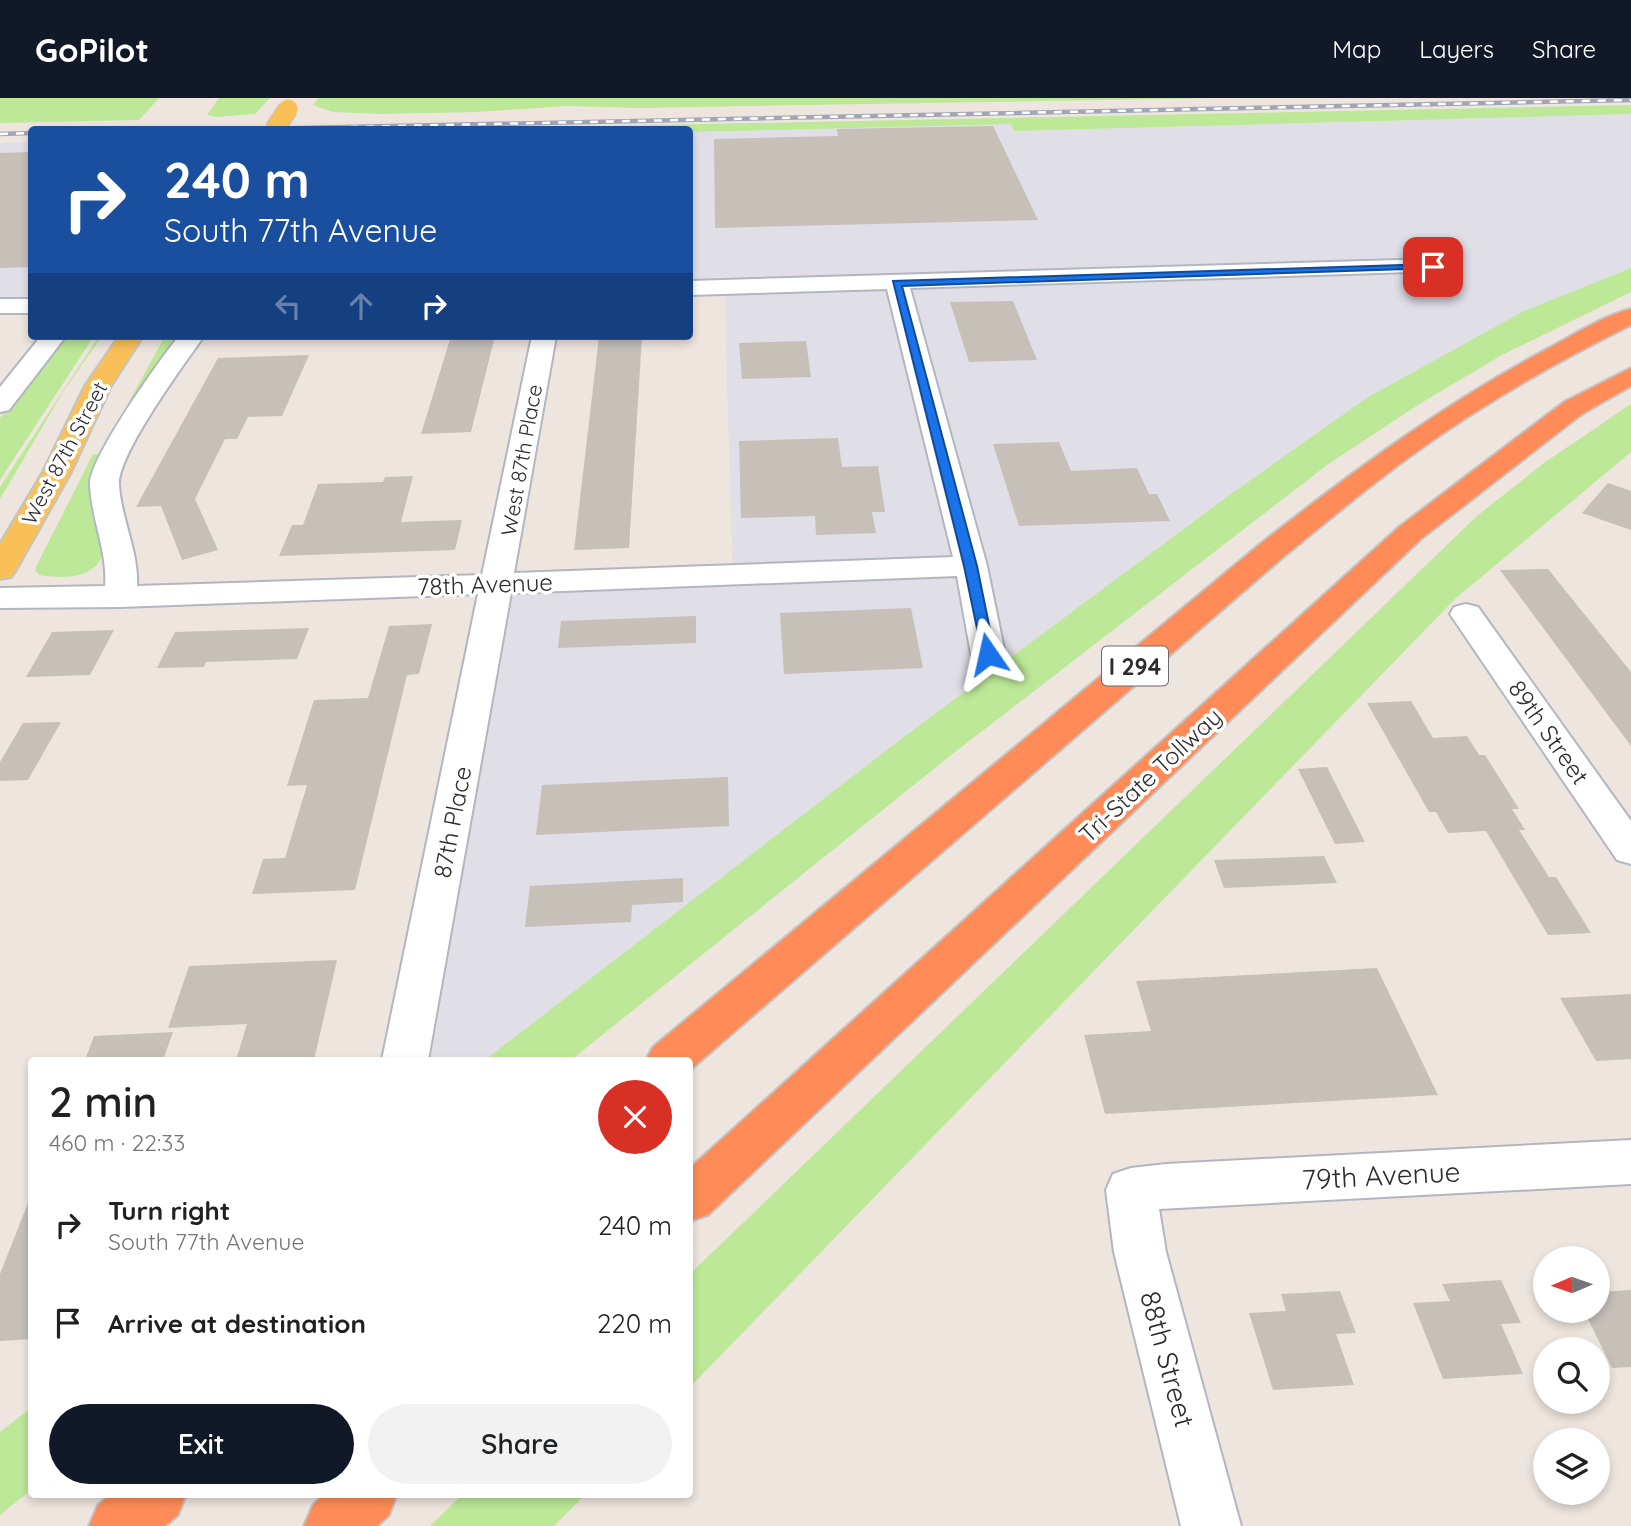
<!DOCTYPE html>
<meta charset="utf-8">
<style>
:root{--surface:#fff;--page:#f2f2f2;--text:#202124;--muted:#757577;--accent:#111827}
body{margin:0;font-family:Quicksand,sans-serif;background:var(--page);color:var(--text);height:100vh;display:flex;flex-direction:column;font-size:26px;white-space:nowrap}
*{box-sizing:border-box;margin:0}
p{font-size:23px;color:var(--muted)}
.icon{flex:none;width:38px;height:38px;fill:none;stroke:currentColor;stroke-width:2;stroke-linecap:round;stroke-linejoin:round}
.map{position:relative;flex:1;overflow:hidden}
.drawer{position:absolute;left:28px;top:959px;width:665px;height:441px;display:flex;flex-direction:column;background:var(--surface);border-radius:7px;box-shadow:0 4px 10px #0003}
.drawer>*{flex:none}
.top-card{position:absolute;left:28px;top:28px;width:665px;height:214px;border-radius:7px;box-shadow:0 4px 10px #0003;background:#1a4fa0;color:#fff;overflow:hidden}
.needle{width:46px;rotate:268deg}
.controls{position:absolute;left:1533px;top:1148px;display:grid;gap:14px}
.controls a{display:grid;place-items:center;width:77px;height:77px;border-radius:50%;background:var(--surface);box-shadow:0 4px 10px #0003;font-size:35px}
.pin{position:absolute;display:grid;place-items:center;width:60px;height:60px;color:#fff;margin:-30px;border-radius:14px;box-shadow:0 4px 10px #0006}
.me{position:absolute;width:77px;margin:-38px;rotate:349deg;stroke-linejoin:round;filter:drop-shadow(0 0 5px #0008)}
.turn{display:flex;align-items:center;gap:24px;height:147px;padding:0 21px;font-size:32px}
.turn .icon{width:91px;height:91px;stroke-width:2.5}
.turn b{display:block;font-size:49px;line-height:60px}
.lanes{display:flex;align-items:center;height:66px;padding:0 21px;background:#0003;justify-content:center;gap:35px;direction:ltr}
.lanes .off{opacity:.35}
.round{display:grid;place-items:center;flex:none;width:74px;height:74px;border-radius:37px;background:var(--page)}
.summary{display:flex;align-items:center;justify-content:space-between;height:119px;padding:0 21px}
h1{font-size:42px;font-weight:600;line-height:52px}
.cta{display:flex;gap:14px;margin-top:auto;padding:14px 21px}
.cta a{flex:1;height:80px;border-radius:42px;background:var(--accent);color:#fff;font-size:28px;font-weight:600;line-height:80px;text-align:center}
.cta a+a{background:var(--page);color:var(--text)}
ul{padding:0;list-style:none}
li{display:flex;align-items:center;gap:21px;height:98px;padding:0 21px}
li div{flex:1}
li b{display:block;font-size:26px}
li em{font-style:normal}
header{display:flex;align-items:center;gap:42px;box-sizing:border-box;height:98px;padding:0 35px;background:var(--accent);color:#fff}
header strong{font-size:33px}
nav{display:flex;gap:38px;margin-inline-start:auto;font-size:24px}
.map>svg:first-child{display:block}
.industrial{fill:#e0dee7}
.green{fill:#bce897}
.building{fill:#c6c0b9}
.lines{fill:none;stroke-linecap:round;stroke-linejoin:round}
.minor-casing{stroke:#b2b6c0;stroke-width:4}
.major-casing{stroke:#c4c4c4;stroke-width:4}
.highway-casing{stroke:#c4c4c4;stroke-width:4}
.minor{fill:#fff;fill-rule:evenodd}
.major{fill:#f9c058;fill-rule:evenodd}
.highway{fill:#ff8c58;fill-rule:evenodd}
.rail-casing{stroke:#a0a6b7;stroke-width:4.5}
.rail{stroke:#fff;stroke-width:2.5;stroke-dasharray:8;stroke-linecap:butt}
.major-bridge-casing{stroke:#c4c4c4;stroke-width:21;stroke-linecap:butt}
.major-bridge{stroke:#f9c058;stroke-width:19}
.route{fill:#1a73e8;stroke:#114b97;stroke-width:2}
.labels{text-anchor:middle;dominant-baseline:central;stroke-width:7;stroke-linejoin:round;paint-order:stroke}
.far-street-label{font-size:21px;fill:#2c2c2c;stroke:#fff}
.shield{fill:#fff;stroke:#6b6b6b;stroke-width:2}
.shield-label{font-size:23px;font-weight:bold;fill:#2c2c2c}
.street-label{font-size:24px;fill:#2c2c2c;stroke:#fff}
.near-street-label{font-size:28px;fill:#2c2c2c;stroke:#fff}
</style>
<header>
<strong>GoPilot</strong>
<nav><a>Map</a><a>Layers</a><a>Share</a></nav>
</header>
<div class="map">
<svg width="1631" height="1428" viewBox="0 0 1631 1428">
<rect width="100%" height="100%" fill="#eee5de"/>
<path class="industrial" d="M1631,16V170L1524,213L1368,299L1228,398L905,638L485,962H430L511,500L526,491L733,482L724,184L690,185V34L1011,26L1015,33Z
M31,44V193L21,205L0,206V45Z"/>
<path class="green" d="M0,0H159L139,22L0,25Z
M219,0H270L255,16L216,19L207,17Z
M318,0H1217L639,10L566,8L477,14L381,16L333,14L313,7Z
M1631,7V16L1014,33L1011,26L690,34V32L466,31Z
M1631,170V194L1502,257L1421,305L1327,367L955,654L571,962H485L905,638L1228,398L1368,299L1524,213Z
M63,238H94L0,382V320Z
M99,238H102L63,294L0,401V389Z
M165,238H179C160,256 97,360 92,386C87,409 112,446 99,464C86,482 58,480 39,477L35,472L38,465L93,356H99L107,344Z
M1631,306V354L1455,501L690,1289V1176L1477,418L1544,365Z
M31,1310V1392L0,1417V1334Z
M462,1397V1396L585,1397L554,1428H430Z"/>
<path class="building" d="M993,28L1038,122L715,130L714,41L838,38L837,31Z
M32,54V169L0,170V55Z
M1013,203L1037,262L969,264L950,204Z
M451,238H495L471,334L421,336Z
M642,238L629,450L574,452L599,239Z
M806,243L811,279L742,281L739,245Z
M309,257L282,318L248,319L237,341H225L195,401L218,452L182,462L161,408L136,409L218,260Z
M838,340L842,369L878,368L885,414H872L876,435L816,437L815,418L741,420L739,343Z
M1059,344L1071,373L1137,370L1149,396H1157L1170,423L1019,428L993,346Z
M413,378L401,424L462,422L455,452L279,458L292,427H303L318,386L383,384L385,379Z
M1608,385L1631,393V432L1582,415Z
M1548,471L1631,574V648L1500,472Z
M911,510L923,570L784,576L780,515Z
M696,518V545L558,550L561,523Z
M432,526L419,576L407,577L355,792L252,796L263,761L285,760L307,687L287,688L314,602L368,600L389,528Z
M309,530L297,561L206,564L204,569L157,570L175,534Z
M114,532L90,577L26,579L52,534Z
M1411,603L1433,640L1467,638L1479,657H1485L1519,711H1512L1525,732H1519L1549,779H1556L1591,835L1548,837L1486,733L1448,735L1436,714H1429L1367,605Z
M61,624L28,682L0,683V664L23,625Z
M1327,669L1365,744L1335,746L1298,671Z
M728,679L729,728L536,737L542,687Z
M1324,758L1337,785L1224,790L1214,762Z
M683,780V804L632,807L631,824L525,829L530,788Z
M337,862L314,962H236L247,926L168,930L189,868Z
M1377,870L1438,997L1105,1016L1084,937L1151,933L1136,883Z
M1631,896V961L1596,963L1560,900Z
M173,934L163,962H85L94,938Z
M30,1100L32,1241L0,1243V1176Z
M1501,1182L1521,1225L1501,1226L1523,1276L1443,1281L1413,1205L1450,1203L1442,1186Z
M1631,1192V1269L1612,1270L1584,1213H1598V1194Z
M1340,1193L1356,1235L1336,1236L1354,1287L1273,1292L1249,1215L1286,1213L1281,1196Z"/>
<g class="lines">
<defs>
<path id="minor" d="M1433,161L1441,163L1444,168L1441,173L910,190L987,468L1005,556L1000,563L988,566L976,563L971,556L957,478L511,495L428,962H382L478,496L120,509L0,510V490L105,488C108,454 91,421 90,386C89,361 160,261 179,238H204C185,265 117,357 119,387C121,421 139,454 137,488L482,477L532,238H556L514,475L953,459L887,191L690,197V183Z
M0,201H32V215H0Z
M41,238H66L9,312L0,314V289Z
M1466,506L1478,509L1631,723V766L1617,762L1450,516L1454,509Z
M1631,1042V1086L1159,1111L1166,1154L1241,1428H1181L1114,1154L1106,1092L1113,1076L1131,1070L1166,1066Z"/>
<path id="major" d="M119,238H143L111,288L71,374L16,472L11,479L0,481V446L43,374L85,288Z"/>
<path id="highway" d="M1631,211V227C1556,264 1483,306 1415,355C1369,388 1325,425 1281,461L690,972V962H646L653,949L1259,447C1352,374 1445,305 1549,250C1575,236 1603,218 1631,211Z
M1631,270V288L1582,316L1421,441L708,1117L690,1123V1070L1399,429L1564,304Z
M111,1396H186L178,1417L165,1428H89L98,1407Z
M324,1396H397L389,1417L377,1428H304L313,1407Z"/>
</defs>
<use href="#minor" class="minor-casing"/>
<use href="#major" class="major-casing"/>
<use href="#highway" class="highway-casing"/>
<use href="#minor" class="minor"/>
<use href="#major" class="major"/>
<use href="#highway" class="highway"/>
<defs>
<path id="rail" d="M206,32L1631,2
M0,36L32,35"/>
</defs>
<use href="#rail" class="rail-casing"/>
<use href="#rail" class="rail"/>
<defs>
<path id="major-bridge" d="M274,32L288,11"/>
</defs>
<use href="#major-bridge" class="major-bridge-casing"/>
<use href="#major-bridge" class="major-bridge"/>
</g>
<path class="route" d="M1433,166L1438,169L1437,170L902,188L977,468L995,556L993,559H983L964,468L893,183Z"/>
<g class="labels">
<g class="far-street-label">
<text transform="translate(64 355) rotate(-62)">West 87th Street</text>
<text transform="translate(521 362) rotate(-80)">West 87th Place</text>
</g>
<rect class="shield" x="1102" y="548.5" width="66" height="39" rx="5"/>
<g class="shield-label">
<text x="1135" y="568">I 294</text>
</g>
<g class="street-label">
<text transform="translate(485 486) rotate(-2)">78th Avenue</text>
<text transform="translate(1549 634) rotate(55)">89th Street</text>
<text transform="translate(1150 677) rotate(-43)">Tri-State Tollway</text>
<text transform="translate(452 724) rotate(-79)">87th Place</text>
</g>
<g class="near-street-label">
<text transform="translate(1381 1077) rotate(-3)">79th Avenue</text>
<text transform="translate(1168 1261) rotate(75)">88th Street</text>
</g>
</g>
</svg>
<div class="controls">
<a><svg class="needle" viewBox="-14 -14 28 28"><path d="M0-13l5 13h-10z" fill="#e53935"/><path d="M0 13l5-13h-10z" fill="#757577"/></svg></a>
<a><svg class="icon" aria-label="search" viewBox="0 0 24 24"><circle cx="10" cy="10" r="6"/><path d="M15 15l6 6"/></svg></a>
<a><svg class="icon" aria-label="layers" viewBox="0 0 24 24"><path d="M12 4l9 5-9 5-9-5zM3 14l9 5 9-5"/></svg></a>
</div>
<div class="pin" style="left:1433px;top:169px;background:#d93025"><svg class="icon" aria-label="arrive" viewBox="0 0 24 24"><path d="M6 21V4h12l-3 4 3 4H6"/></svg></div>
<svg class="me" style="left:988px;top:556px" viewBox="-20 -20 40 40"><path d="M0-17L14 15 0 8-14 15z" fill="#1a73e8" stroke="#fff" stroke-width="4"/></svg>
<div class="top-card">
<div class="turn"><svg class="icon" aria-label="right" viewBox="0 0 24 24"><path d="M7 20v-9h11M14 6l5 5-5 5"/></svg><div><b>240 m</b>South 77th Avenue</div></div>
<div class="lanes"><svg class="icon off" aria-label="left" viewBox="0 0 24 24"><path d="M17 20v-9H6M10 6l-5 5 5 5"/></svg><svg class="icon off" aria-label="ahead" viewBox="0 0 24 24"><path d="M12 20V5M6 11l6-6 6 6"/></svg><svg class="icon" aria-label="right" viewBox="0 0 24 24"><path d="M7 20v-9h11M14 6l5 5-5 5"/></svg></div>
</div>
<section class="drawer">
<div class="summary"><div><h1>2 min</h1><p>460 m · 22:33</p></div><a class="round" style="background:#d93025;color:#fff"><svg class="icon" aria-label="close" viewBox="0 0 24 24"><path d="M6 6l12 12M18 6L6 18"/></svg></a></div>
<ul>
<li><svg class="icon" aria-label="right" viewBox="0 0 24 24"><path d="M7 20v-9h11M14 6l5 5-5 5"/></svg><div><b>Turn right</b><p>South 77th Avenue</p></div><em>240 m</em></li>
<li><svg class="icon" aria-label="arrive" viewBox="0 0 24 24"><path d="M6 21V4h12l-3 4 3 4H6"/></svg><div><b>Arrive at destination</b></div><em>220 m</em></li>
</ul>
<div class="cta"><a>Exit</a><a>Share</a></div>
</section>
</div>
